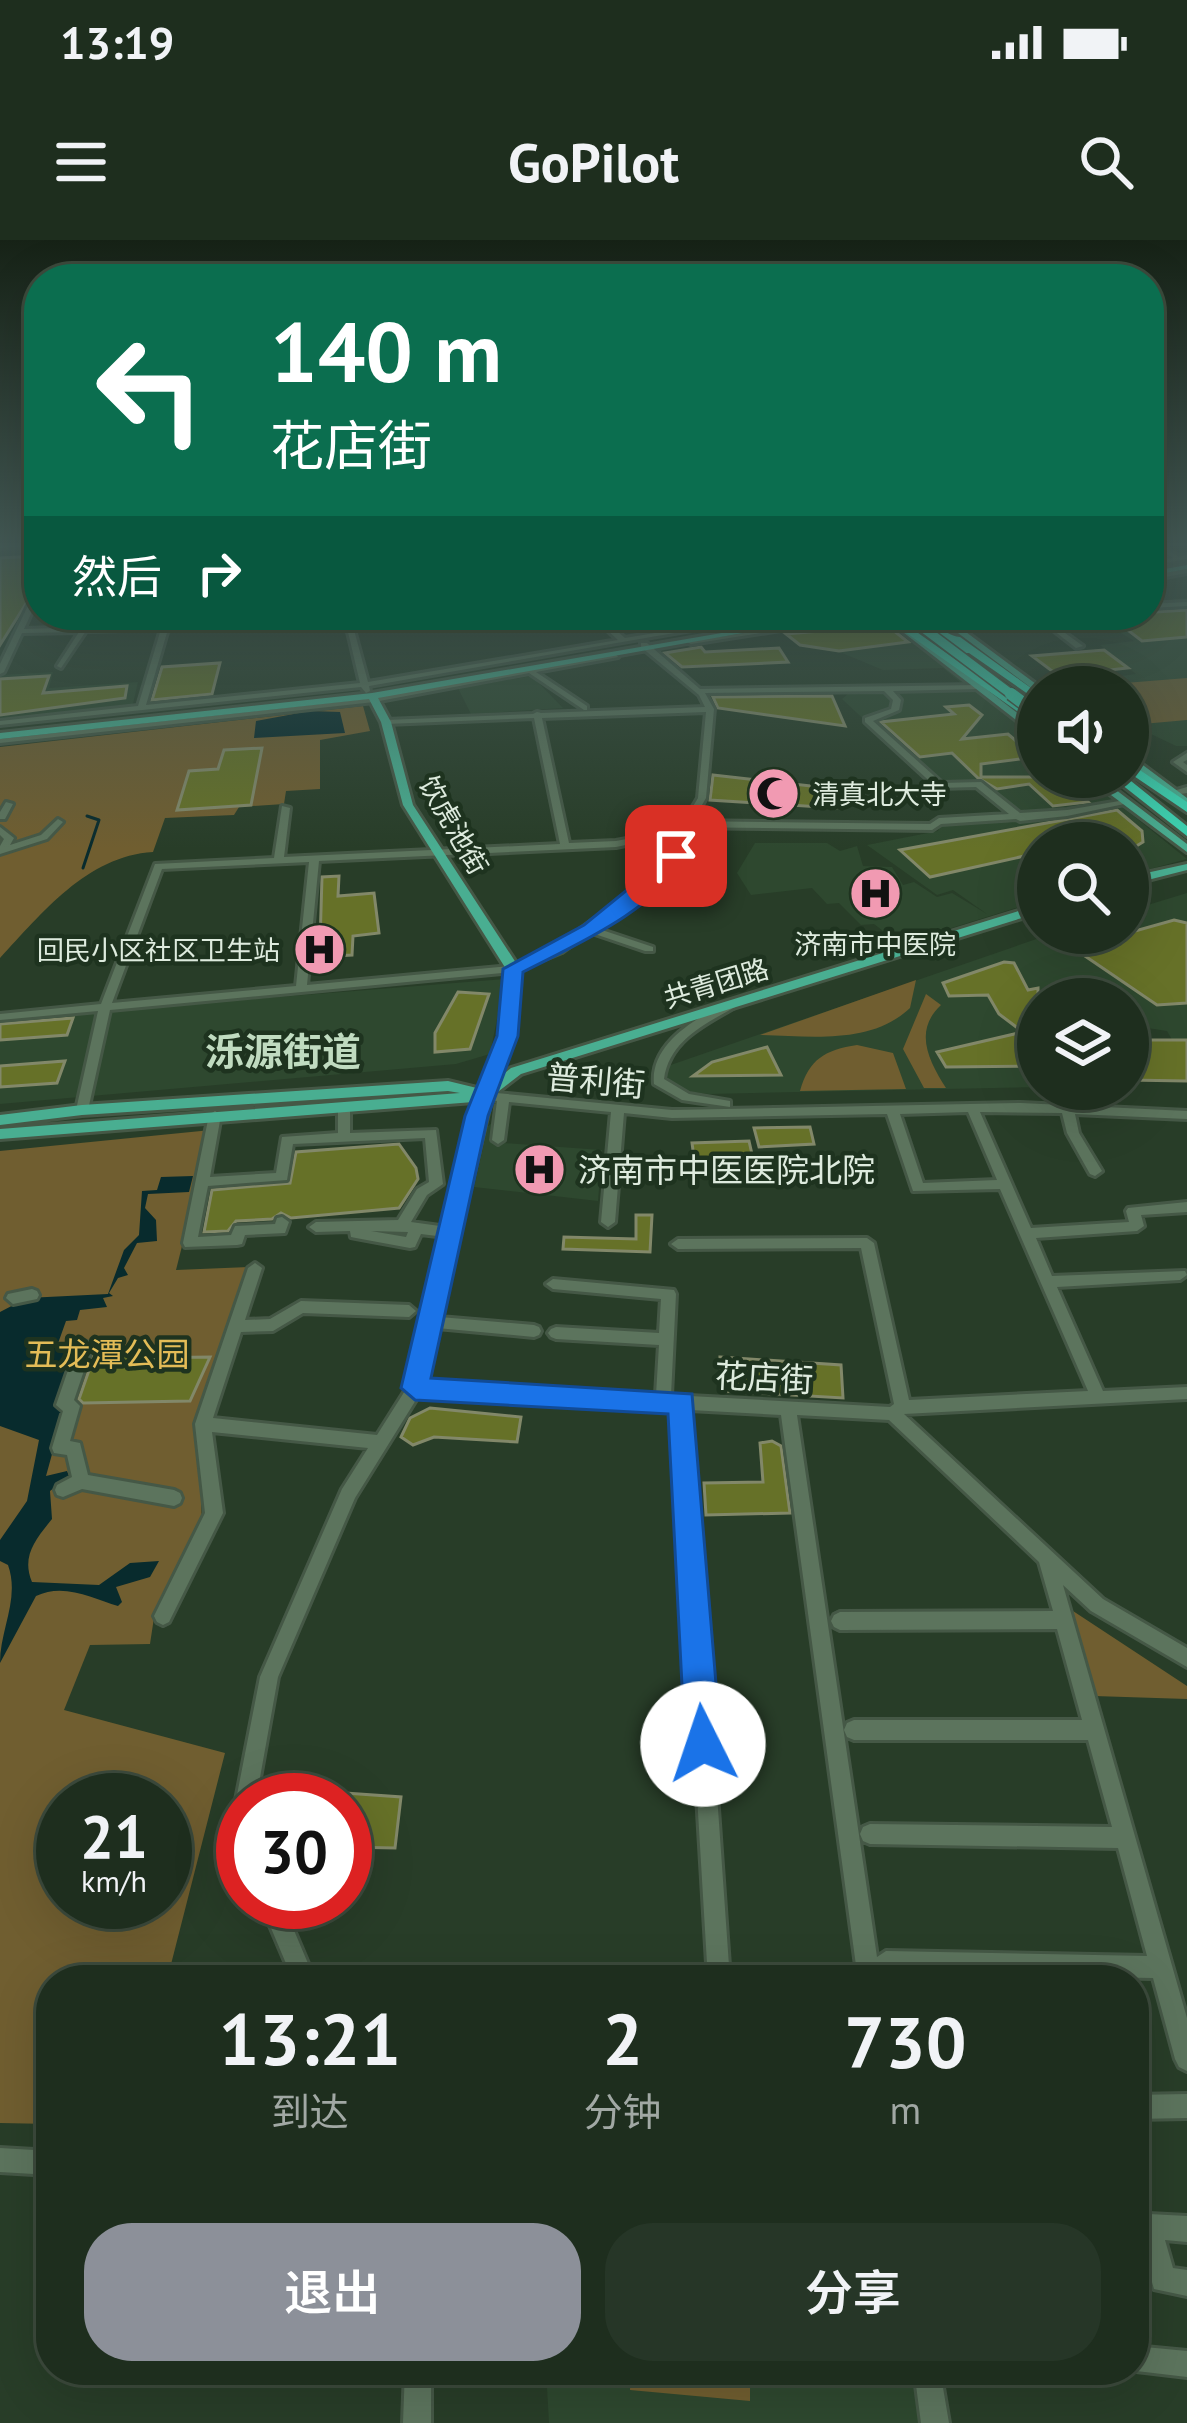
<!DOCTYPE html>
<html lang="zh">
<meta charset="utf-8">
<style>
:root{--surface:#1e2e1e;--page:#263627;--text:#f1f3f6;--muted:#a1a8a4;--line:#3c4a3c;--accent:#8c9099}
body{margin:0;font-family:"PT Sans","Noto Sans SC",sans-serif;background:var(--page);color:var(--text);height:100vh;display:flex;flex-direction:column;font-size:45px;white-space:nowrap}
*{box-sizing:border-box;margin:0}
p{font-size:39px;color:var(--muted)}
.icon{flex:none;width:66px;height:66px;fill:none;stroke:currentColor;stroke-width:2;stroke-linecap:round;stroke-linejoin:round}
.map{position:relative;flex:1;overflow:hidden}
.details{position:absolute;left:36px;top:1725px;width:1113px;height:420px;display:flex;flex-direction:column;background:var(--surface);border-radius:48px;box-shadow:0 12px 48px #0002,0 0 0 3px var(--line)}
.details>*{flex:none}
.banner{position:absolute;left:24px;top:24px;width:1140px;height:366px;border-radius:48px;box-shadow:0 12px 48px #0002,0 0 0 3px var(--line);background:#0b6e4f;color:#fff;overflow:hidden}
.fabs{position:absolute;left:1017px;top:426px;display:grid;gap:24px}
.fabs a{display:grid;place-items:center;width:132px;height:132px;border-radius:50%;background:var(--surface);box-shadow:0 12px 48px #0002,0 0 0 3px var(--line);font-size:60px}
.speed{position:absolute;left:36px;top:1533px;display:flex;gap:24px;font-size:60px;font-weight:700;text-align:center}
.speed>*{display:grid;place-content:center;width:156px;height:156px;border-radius:50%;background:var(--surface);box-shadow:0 12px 48px #0002,0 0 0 3px var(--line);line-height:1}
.speed small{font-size:30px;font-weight:400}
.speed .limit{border:18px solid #d22;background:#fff;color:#111}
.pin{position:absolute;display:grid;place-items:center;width:102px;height:102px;color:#fff;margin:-51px;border-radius:24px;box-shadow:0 6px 18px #0006}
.me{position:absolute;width:132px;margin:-66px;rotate:356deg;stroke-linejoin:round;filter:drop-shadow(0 0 9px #0008)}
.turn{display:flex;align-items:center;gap:42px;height:252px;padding:0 48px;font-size:54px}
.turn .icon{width:156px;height:156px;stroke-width:2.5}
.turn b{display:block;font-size:84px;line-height:102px}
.then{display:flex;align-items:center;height:114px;padding:0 48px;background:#0003;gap:24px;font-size:45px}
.eta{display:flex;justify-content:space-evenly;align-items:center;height:204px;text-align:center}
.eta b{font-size:72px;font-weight:600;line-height:84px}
.action{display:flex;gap:24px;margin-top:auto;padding:24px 48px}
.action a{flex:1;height:138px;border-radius:48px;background:var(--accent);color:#fff;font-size:48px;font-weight:600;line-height:138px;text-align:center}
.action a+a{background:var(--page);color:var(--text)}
.status{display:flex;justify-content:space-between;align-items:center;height:84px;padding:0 60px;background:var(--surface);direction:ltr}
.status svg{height:33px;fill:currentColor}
header{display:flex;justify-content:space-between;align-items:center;height:156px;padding:0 48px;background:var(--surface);font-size:54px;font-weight:600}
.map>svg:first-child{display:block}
.built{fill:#2e482f}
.green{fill:#705e30;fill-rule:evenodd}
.water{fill:#082b2d}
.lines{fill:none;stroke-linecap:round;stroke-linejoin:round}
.stream{stroke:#082b2d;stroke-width:3}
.building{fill:#667128;stroke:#828869;stroke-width:3}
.minor-casing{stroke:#455846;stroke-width:6}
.major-casing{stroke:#455846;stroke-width:6}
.highway-casing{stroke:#455846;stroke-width:6}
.minor{fill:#5c745d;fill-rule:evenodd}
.major{fill:#49ae91;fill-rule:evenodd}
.highway{fill:#3cd5b3;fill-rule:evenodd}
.highway-bridge-far1-casing{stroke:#455846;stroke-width:12;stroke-linecap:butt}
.highway-bridge-casing{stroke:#455846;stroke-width:15;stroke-linecap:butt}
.highway-bridge-far1{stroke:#3cd5b3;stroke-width:9}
.highway-bridge{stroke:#3cd5b3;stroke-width:12}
.route{fill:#1a73e8;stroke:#114b97;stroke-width:3}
.labels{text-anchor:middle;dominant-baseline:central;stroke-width:9;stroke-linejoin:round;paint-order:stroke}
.far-poi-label{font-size:27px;fill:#deebde;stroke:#1e331f;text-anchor:start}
.far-street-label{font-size:27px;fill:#deebde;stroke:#1e331f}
.street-label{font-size:33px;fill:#deebde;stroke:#1e331f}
.poi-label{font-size:33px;fill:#deebde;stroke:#1e331f;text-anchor:start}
.park-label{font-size:33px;fill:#e3bc57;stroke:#1e331f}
.far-district-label{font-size:39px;font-weight:bold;fill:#c0dbc0;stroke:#1e331f}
</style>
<div class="status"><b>13:19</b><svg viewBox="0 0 49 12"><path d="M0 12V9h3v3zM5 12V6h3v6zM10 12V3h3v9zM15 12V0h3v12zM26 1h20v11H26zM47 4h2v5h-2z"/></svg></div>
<header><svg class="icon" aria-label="menu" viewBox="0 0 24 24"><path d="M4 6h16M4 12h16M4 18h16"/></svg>GoPilot<svg class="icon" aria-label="search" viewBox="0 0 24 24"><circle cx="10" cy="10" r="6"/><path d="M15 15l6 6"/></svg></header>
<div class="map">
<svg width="1187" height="2183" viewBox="0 0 1187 2183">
<rect width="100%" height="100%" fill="#283d28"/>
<path class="built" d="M1187,358V506H1176L1128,483V447H1079L1119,444L1113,437L1136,434L1100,405L1134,401L1092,375H1149V362Z
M879,376L1038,500V537H1085L1187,619L1128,635V603H1038V661L900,704L874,684L861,685L839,663L827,664L812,648L751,655L737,633L755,603H827L840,611L857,606L863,626L892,627L903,645L914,642L937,657L952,653L987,674L953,650L937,655L867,605L938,591L941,585L1016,578L977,541L933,544L842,459L850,452L967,448L943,428L883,430L842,413L798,405L779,391Z
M53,432L49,448L138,442L132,468L0,481V435Z
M532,436L563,468L471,474L458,448Z
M1187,653V826L1167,791L1128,785V759H1038V847L709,854L685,851L665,838L662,828L1054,693H1128V671Z
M505,739L490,814L456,824L0,864V779Z
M505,873L503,903L602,910L598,961L474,947L488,886Z
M546,2130H927L935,2183H549Z"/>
<path class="green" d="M1187,438V480L1131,485L1128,447H1075Z
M363,466L370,491L320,500V549L286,551L284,564L239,567L234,575L165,578L153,612C87,616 42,673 0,718V507Z
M916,740L910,768C871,805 811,796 760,795Z
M926,754L941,765C913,791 929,821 946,848H924L903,809Z
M857,805L893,813L906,849L800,851C809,819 825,810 857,805Z
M211,890L176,1030L249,1027L198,1171L202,1286L155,1371L150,1404L90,1405L64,1470L225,1513L167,1740H51V1884L0,1883V911ZM63,1560H165V1662H63Z
M1073,1371L1187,1446V1459L1094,1456Z
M631,2130H750V2161L630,2150Z"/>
<path class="water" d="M310,471L340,472L345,493L254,498L256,481Z
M193,936L189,952L148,954L145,968L156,980L157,1001L137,1003L124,1028L128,1035L118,1038L109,1053L113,1056L103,1058L107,1067L80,1070L77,1080L66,1081L56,1109H81L46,1236L67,1231L69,1236L50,1251L52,1279C36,1299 21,1316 32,1342L99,1345L130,1323L159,1321L150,1337L116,1347L122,1362L118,1366C94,1359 64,1342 36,1356L0,1423C0,1389 20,1359 8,1325L0,1321V1300L27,1261L39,1200L0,1186V1072L27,1058L108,1054L124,1010L139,995L142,951L157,950L161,937Z"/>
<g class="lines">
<path class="stream" d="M83,628L99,580L87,576"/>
</g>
<path class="building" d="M39,316L27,334H39V343L0,405V318Z
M1187,370V397L1142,401L1108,375Z
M879,379L908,402L839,411L800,405L786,394L855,388L848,384Z
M701,407L705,412L779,408L788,422L682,427L665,413Z
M1104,410L1128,428L1100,431L1116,443L1072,446L1032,416Z
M220,423L212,454L152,460L162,427Z
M49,436L43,453L127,446L125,458L0,475V439Z
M832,456L845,486L718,468L713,457Z
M969,465L982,475L962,499L1008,494L1035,517L981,524V537H1059L1088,562L1053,566L1029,544L997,549L978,538L952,513L920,517L881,482L954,474L946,467Z
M262,508L251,565L177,570L189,531L218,529L224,510Z
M713,535L838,549L836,568L710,560Z
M1117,570L1142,591L1143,602L1128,611V603H1038V613L930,637L900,610Z
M339,636L338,656L374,653L379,693L353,696L352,715L314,717L320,703L322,637Z
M1174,680L1187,683V763L1157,765L1060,699L1075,693H1128Z
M1004,722L1014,723L1028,750L1038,748V826L946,827L937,812L1023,792L999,774L988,755L949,756L943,743Z
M458,752L489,754L470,809L435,812V793Z
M73,778L67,795L0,800V784Z
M1128,791H1138L1145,800H1187V841L1128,840Z
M767,807L781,835L693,836L712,822Z
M65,821L57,843L0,847V826Z
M810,887L814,904L759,907L754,888Z
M749,901L754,923L695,925L692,903Z
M399,904L416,928L418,939L399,968L291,978L281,973L272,979L236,981L228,991L204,992L212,950L290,943L296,912Z
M636,975H652L650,1012L563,1009L564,997L636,999Z
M133,1112L131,1118L210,1117L190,1161L83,1163L79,1159L95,1113Z
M720,1117L841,1125L843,1158L722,1151Z
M430,1168L521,1177L517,1202L434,1197L413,1205L401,1197L410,1178Z
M772,1201L781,1206L790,1273L706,1275L704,1243L763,1242L760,1203Z
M345,1553L401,1557L395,1608L345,1607Z"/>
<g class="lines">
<defs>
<path id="minor" d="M1150,303H1158L1179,317L1187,315V319L1149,326V322L1173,318Z
M1187,329V333L1149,340V336Z
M39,347V356L24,389L163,385L166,375H172L170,385L242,383L251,375H258L244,387L168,389L146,465L360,443L344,375H350L368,442L618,400L591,375H598L625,398L763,375H778L369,446L370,451L366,453L361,447L0,485V481L138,466L161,389L86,391L61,428L57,426L79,392L22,393L4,432L0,434V424L36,349Z
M1187,362V366L1149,368V364Z
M859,375H876L691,404L687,402Z
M986,375H994L1005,382L1047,380L1083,406L1076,408L1044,383L1004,386Z
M641,403H647L700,449L982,445L979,449L893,451L901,460L899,470L873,481L942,543L981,542L1020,573L1067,570L1125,560L1129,563L1067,576L1020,581L1016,579L941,584L932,590L678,587L682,616L671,633L596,688L653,707V711H645L589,692L562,712L513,732L110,770L88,870L82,874L76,870L98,771L0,780V774L101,764L155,624L274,618L282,566L290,568L284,617L560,604L534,478L386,484L382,482L386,480L533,474L537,472L541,473L705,467L699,455L641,407ZM884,451L893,460L891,469L865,478V482L937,548L976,547L1009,574L939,578L930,584L686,581L695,577L706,558L714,469L705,453ZM706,472L698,558L689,573L653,594L616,601L569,603L542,478ZM669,591L672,616L664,629L554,708L511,726L307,745L319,621L616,607L659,598ZM309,622L296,746L112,763L162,629Z
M615,413L618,417L536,432L587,466V470H584L529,433L374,462L0,503V499L374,458Z
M1187,513V520L1183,522L1187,525V532L1173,522Z
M1187,547V553L1174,555L1170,552Z
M6,562L13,564L5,579H0V572Z
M58,579L63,582L47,599L0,614V606L4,599L0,595V587L14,598L10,605L41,595Z
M731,762L737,765L735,767C705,784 669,801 664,839L689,854L730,861V867L682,860L654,844C650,803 698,776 731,762Z
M486,852L672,870L1021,863L1187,871V879L1075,874L1079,893L1102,931L1095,936L1090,934L1067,893L1062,873L980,872L1031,988L1129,982L1126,971L1128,968L1187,962V972L1141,975L1144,986L1137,991L1036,998L1052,1036L1185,1031L1187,1035L1180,1040L1057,1047L1103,1151L1187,1147V1159L904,1174L1103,1359L1187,1408V1427L1091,1371L1063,1345L1187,1778V1831L1179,1827L1175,1819L1153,1738L886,1733L879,1730L880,1740H858L781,1175L690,1170L730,1740H708L674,1169L419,1155L355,1258L278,1437L256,1560H243V1569L239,1567L236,1560L260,1437L342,1249L368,1208L212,1192L223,1273L169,1382L163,1385L157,1382L154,1376L157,1370L205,1273L195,1184L248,1028L255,1023L262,1028L245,1080L270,1079L301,1061L409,1065L416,1071L409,1077L303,1073L273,1091L241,1092L213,1178L377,1195L408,1146L445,997L421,994L415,1007L410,1008L356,998L351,997L350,991L316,992L309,987L316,982L398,980L417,949L429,942L425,898L293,904L287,940L208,946L198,997L231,995L235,986L275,984L277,978L282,977L289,982L285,993L245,995L242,1004L237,1005L185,1007L183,1003L209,875L215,871L221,875L210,937L276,933L282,897L338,893V866L344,862L350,866V893L436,890L443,944L427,955L411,982L447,987L480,856ZM491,860L497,861L492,900L498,904L504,900L509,862L611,872L601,982L608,987L615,982L624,873L672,878L887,874L913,951L1000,949L1088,1151L909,1160L874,1003L867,998L678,999L671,1004L678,1009L861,1008L894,1164L890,1167L671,1155L676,1054L674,1050L553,1039L546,1044L553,1049L661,1059L659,1093L556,1087L551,1089L548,1093L551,1097L556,1099L659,1105L656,1155L424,1142L437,1088L534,1097L539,1095L541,1091L539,1087L534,1085L440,1077ZM968,872L997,940L923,943L900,874ZM371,991L408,992L406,997ZM797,1175L889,1180L1039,1322L1053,1371L840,1372L834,1375L831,1381L834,1387L840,1390L1057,1389L1082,1480H854L847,1483L844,1490L847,1497L854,1500H1088L1112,1587L870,1584L863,1587L860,1594L863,1601L870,1604L1118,1608L1147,1716L886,1711L877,1717Z
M32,1049L37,1051L39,1055L37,1059L13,1064L6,1058L8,1054Z
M84,1101L89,1103L92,1107L74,1160L80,1166L70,1201L80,1203L88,1235L174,1250L180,1253L182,1258L180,1263L174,1266L82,1249L63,1257L57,1255L55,1250L57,1245L72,1237L67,1215L54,1213L52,1208L63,1171L56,1165L76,1107L79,1103Z
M260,1662H282L315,1740H293Z
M1187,1854V1878L1134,1879V1855Z
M0,1908L51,1911V1935L0,1932Z
M1149,1974L1187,1976V2002L1165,2000L1173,2028L1187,2030V2056L1154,2049L1136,1987L1140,1978Z
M1134,2106L1187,2111V2137L1128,2130H1134Z
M405,2130H431V2183H403Z
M914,2130H940L949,2183H921Z"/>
<path id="major" d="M39,303V305L0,308V304Z
M1187,325V329L1149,336V332Z
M826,375H844L378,458L391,482L413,565L520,729L514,796L500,837L511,828L1038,665V673L521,834L486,861L0,899V889L460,853L448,851L82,875L0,885V875L82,865L448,841L481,849L500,796L506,729L403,565L381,482L369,459L0,499V493L372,453Z
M881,375H890L1038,489V497Z
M934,375H943L1040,447L1038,453Z
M1128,514L1187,558V566L1128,522Z
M1087,537H1099L1187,604V612Z
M1187,624V630L1128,645V637Z"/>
<path id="highway" d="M912,375C932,375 941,395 960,397L1038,453V461L969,413H962Z
M898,383H904L1038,478V486L898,387Z
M1128,522L1187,562V572L1128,532Z
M1112,537H1126L1187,586V596Z"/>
</defs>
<use href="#minor" class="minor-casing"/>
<use href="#major" class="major-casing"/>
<use href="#highway" class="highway-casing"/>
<use href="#minor" class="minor"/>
<use href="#major" class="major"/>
<use href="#highway" class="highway"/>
<defs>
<path id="highway-bridge-far1" d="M906,375L1015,457"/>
<path id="highway-bridge" d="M1011,454L1038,474"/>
</defs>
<use href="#highway-bridge-far1" class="highway-bridge-far1-casing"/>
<use href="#highway-bridge" class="highway-bridge-casing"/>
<use href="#highway-bridge-far1" class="highway-bridge-far1"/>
<use href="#highway-bridge" class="highway-bridge"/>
</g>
<linearGradient id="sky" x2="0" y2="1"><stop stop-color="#162216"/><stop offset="0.5" stop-color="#425753"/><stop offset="1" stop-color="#425753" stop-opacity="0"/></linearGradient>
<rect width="1187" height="609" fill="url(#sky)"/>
<path class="route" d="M676,610L685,616C655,671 577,704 523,732L518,796L488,876L431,1138L692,1154L721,1504L716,1517L703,1522L690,1517L685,1504L668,1174L415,1160L401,1148L465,876L497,796L503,729L584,685Z"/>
<defs>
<symbol id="mosque-disc" viewBox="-11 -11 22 22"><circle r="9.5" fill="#f19ab2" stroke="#1e331f"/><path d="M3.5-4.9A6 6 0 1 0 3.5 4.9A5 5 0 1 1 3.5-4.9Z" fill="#111"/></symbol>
<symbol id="hospital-disc" viewBox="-11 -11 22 22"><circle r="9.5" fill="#f19ab2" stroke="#1e331f"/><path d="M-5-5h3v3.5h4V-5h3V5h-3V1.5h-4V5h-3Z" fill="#111"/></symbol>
</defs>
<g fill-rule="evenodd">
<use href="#mosque-disc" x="744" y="524" width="59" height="59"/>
<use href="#hospital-disc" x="846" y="624" width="59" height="59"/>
<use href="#hospital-disc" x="290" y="680" width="59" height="59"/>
<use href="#hospital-disc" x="510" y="900" width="59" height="59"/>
</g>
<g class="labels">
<g class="far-poi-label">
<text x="812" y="554">清真北大寺</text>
<text x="875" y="704" text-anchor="middle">济南市中医院</text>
<text x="280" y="710" text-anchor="end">回民小区社区卫生站</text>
</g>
<g class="far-street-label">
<text transform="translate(454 585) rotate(60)">饮虎池街</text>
<text transform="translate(716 743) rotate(-17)">共青团路</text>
</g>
<g class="street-label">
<text transform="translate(596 840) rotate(5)">普利街</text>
<text transform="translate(764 1137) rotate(3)">花店街</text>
</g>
<g class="poi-label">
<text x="578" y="929">济南市中医医院北院</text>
</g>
<g class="park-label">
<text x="107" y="1113">五龙潭公园</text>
</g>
<g class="far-district-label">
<text x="283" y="811">泺源街道</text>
</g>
</g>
</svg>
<div class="fabs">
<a><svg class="icon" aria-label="sound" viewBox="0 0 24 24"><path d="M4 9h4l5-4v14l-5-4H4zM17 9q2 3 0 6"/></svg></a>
<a><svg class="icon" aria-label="search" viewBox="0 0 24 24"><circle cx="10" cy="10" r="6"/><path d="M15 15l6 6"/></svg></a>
<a><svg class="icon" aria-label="layers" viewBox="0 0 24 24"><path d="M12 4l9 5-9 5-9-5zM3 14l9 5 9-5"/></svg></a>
</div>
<div class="speed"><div>21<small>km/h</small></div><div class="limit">30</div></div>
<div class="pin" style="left:676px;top:616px;background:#d93025"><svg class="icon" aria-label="arrive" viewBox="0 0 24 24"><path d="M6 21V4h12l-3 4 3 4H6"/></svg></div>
<svg class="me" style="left:703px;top:1504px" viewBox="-20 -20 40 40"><circle r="19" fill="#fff"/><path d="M0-13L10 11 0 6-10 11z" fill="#1a73e8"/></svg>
<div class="banner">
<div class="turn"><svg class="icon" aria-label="left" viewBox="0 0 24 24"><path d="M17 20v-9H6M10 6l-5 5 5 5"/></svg><div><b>140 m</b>花店街</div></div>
<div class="then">然后<svg class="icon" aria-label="right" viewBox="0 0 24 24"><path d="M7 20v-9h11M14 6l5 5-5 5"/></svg></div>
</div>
<section class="details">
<div class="eta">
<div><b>13:21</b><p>到达</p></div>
<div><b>2</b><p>分钟</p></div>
<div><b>730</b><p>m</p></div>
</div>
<div class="action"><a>退出</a><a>分享</a></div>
</section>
</div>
